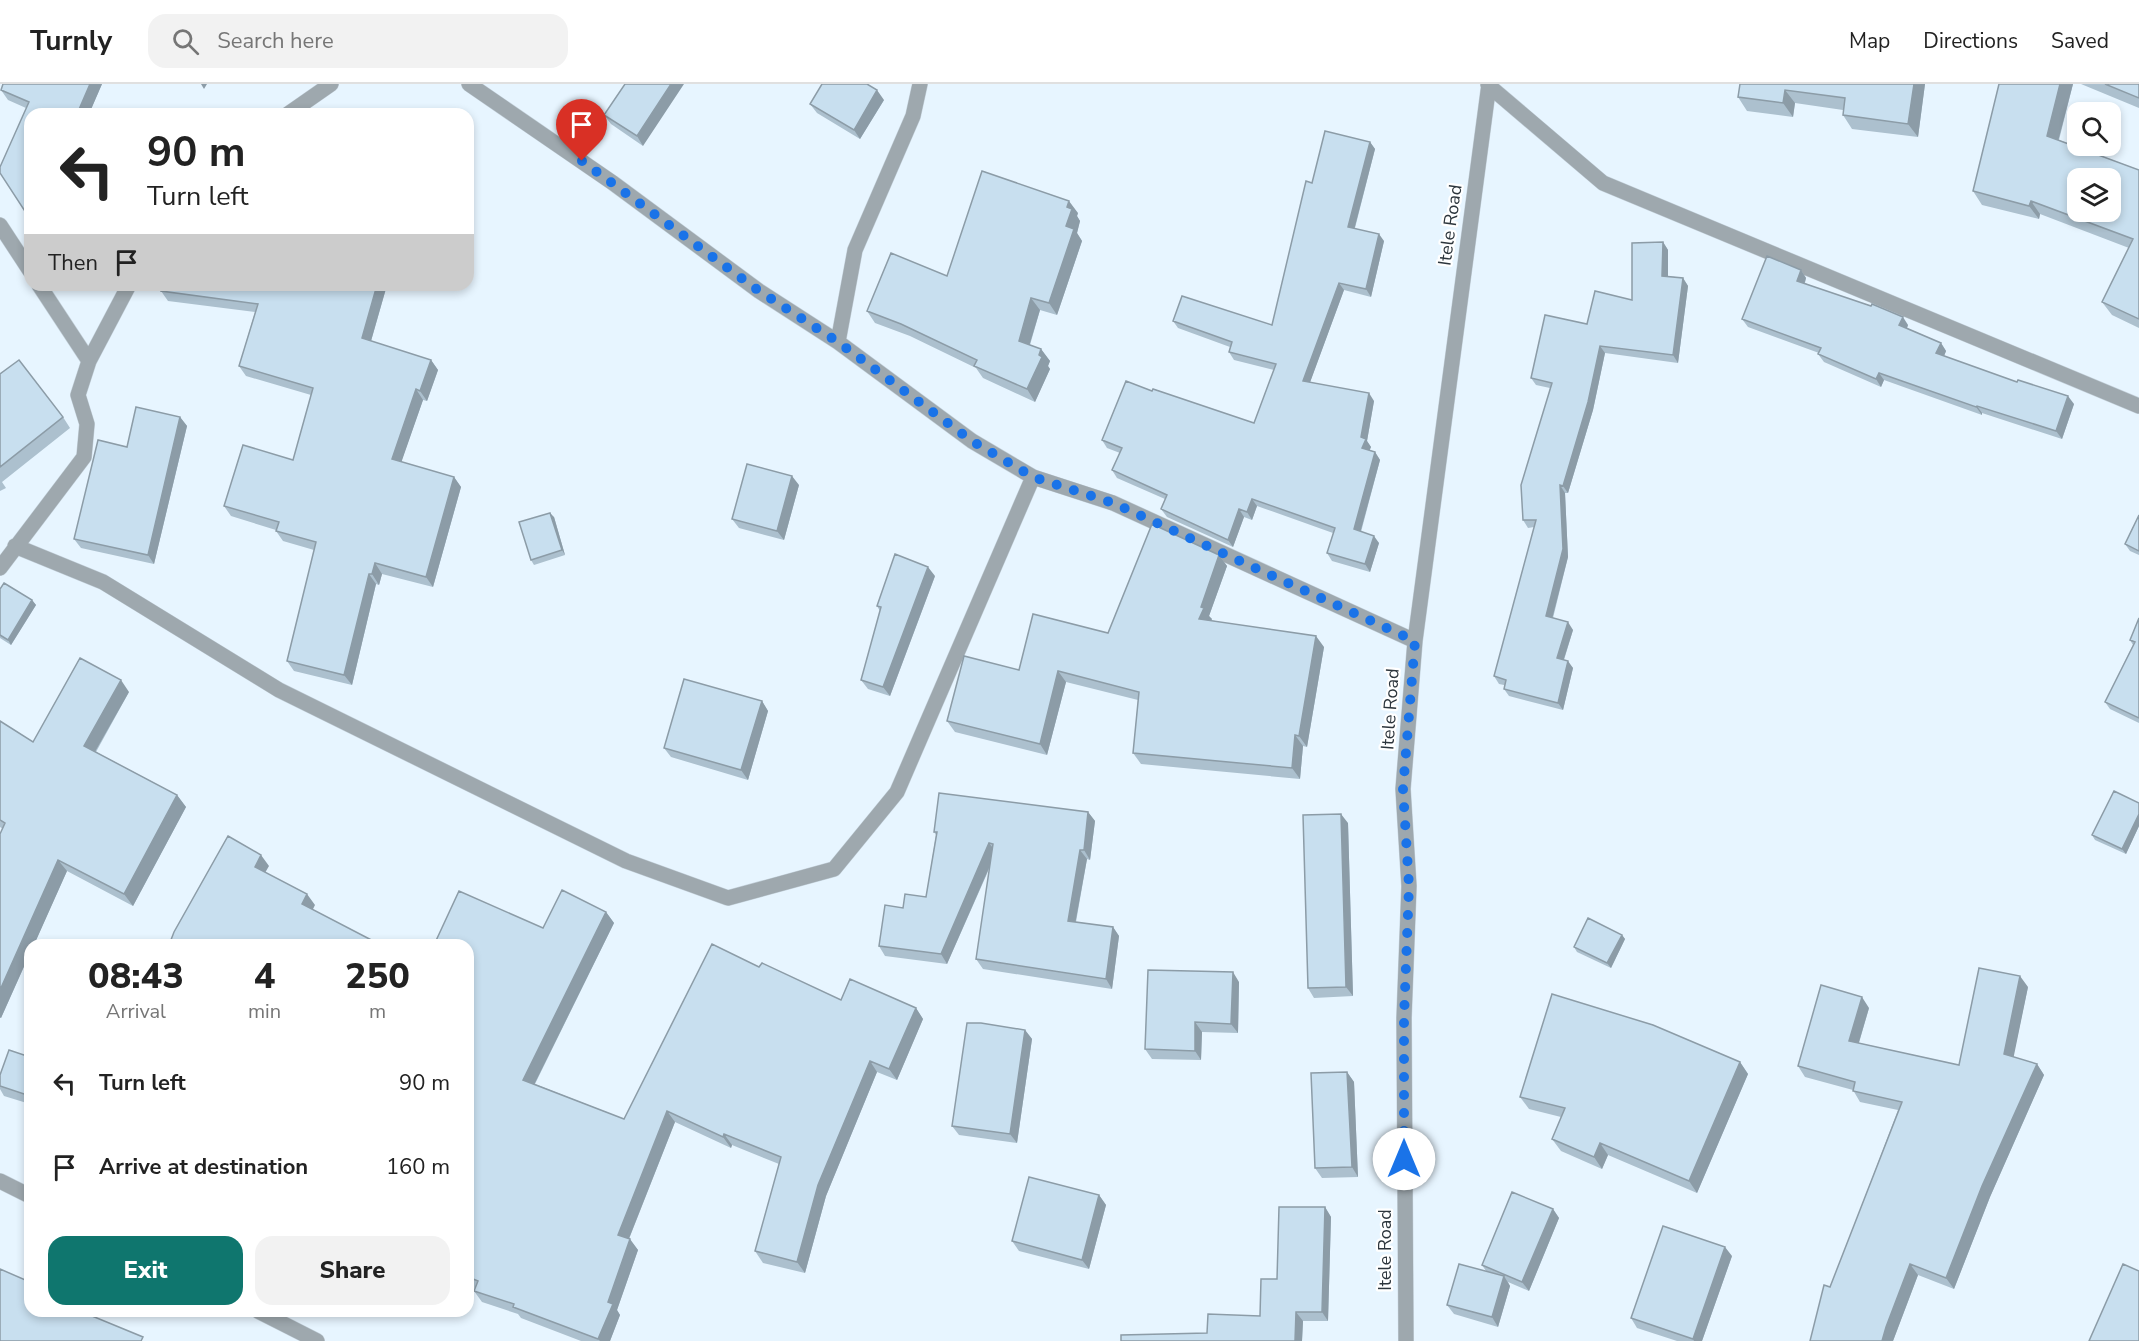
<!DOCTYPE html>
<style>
:root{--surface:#fff;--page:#f2f2f2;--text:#222;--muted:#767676;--line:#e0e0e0;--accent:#0f766e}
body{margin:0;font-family:"Nunito Sans",sans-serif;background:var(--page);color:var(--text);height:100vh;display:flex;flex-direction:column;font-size:22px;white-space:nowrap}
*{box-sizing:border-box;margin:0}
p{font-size:20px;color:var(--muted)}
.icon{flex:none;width:33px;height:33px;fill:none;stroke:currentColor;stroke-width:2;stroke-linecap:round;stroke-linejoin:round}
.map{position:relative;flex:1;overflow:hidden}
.side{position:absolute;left:24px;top:855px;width:450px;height:378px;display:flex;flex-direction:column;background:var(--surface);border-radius:18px;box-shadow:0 3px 9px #0003}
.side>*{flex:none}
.guide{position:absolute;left:24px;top:24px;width:450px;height:183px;border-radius:18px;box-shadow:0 3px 9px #0003;background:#fff;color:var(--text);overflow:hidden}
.controls{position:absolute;left:2067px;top:18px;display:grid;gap:12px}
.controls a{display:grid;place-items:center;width:54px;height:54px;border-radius:12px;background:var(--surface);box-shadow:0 3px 9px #0003;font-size:30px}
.pin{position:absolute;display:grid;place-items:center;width:51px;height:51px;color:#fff;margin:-62px -26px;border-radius:50% 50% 50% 0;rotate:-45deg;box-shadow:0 0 6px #0007}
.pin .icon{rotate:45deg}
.me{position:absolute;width:66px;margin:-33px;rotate:0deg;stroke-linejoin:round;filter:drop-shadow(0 0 4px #0008)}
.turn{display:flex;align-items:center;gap:21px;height:126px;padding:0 24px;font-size:27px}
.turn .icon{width:78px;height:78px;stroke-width:2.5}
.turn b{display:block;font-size:42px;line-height:51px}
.then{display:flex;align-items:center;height:57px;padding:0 24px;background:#0003;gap:12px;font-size:22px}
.eta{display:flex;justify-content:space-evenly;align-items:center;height:102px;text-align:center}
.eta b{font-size:36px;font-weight:800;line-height:42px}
.button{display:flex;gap:12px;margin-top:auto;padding:12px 24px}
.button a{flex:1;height:69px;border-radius:18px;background:var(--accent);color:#fff;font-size:24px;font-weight:800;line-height:69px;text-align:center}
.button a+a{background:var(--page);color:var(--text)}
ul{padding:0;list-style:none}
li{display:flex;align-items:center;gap:18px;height:84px;padding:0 24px}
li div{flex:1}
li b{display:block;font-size:22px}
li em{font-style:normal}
header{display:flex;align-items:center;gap:36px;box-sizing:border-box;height:84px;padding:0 30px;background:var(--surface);border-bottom:2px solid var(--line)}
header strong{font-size:28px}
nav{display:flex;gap:33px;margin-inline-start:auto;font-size:21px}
.search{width:420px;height:54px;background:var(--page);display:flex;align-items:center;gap:15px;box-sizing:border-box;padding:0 21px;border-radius:18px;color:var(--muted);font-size:22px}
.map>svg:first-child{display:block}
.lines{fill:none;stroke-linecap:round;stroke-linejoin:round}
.minor-casing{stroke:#c5d2dc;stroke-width:16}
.minor{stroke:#9ea8ae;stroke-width:15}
.wall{fill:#acc0ce}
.shaded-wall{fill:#8c9ca7}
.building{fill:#c8dfef;stroke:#8c9ca7;stroke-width:1.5;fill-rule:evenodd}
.route{stroke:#1a73e8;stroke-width:10;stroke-dasharray:0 18}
.labels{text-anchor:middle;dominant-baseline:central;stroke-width:4.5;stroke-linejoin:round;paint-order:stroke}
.street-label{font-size:18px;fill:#2c353c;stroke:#fff}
</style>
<header>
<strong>Turnly</strong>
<div class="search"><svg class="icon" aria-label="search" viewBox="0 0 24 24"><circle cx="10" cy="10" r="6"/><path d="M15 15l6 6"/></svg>Search here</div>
<nav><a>Map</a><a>Directions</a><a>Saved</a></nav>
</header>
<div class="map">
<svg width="2139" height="1257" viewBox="0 0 2139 1257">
<rect width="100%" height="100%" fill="#e7f5ff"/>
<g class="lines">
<defs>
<path id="minor" d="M469,0L613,99L759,207L838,258L972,357L1033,393L1113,419L1415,557
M1488,1L1603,99L2139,322
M288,30L331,0
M0,141L30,187
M39,201L89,277
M838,258L855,166L913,32L920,0
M15,462L103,498L279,606L626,777L728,814L834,785L897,708L1033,393
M0,484L84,373L87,340L78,311L89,277L129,201
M0,1097L30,1112
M258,1227L317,1257
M1406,1257L1404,934L1409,802L1403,705L1415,557L1489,0"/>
</defs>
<use href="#minor" class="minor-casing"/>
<use href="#minor" class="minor"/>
</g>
<path class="wall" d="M3,0H102L89,30L26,24L8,16L1,6Z
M625,0L643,62L611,40L604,31Z
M1740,0H1925L1918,53L1852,45L1843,31V26L1795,19L1793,33L1747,27L1738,13Z
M1999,0H2073L2059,56L2139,86V244L2112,231L2102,218L2129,164L2040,130L2039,135L1982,121L1973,107Z
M2081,0H2139V24Z
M884,16L860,55L817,29L810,20Z
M1370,58L1375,65L1355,144L1384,157L1371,213L1344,206L1310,298L1374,317L1367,357L1371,363L1369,367L1375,368L1380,376L1361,448L1379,459L1370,488L1332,477L1327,469L1333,449L1257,422L1252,436L1244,433L1233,463L1167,433L1161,425L1165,415L1117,394L1112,386L1120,369L1107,364L1102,356L1254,339L1274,286L1234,276L1229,268L1230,263L1178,244L1173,237L1272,241L1312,99Z
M1078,129L1077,132L1080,137L1077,149L1082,157L1057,231L1040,226L1030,261L1041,265L1050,277L1048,282L1050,285L1035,318L983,294L976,284L910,252L875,239L867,227L947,192Z
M1663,158L1668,166V192L1683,194L1688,202L1678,279L1605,269L1593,326L1568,409H1565L1568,473L1553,534L1573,546L1564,576L1573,584L1563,626L1509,612L1504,605V601L1499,600L1494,592L1534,443L1528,444L1523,436L1550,304L1536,301L1531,294L1587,240L1632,216Z
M1801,186L1806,194L1805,199L1908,241L1907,244L1941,259L1946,267L1944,272L2074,320L2062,355L1982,329V331L1884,296L1881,303L1824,278L1818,270L1819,269L1748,243L1742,235Z
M162,201H387L371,257L431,276L438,286L427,317L423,316L401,378L454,393L461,403L433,503L382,490L379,501L376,500L352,601L294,587L287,577L314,466L283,457L276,447V446L231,432L224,422L293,376L311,311L246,292L239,282L255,228L168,217L161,207Z
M0,290L63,333L70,344L2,398L6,404L0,407Z
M180,333L187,342L154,480L81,464L74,455L127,363Z
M799,401L784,456L739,444L732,435Z
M2139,431V471L2130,467L2125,460Z
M554,433L565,471L534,481L531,476Z
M1219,471L1227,482L1209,532L1212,535L1211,536L1324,563L1307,663L1303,662L1300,695L1141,680L1133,669L1138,616L1066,598L1047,671L955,648L947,637L1019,586L1108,549Z
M935,492L890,612L868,605L861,596L880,527L877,522Z
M0,505L32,516L36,521L11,561L0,554Z
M2139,534V639L2110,625L2105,618L2133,561L2130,556Z
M129,608L96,668L177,711L186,723L133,822L67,787L1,934H0V750L3,745L0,743V637L33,658Z
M762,617L768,627L748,696L671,673L664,664Z
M2139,719V742L2126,770L2095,756L2092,751Z
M1088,728L1095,737L1090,776L1087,775L1076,838L1113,843L1119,852L1112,905L983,885L976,875L990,783L947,880L885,872L879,862L903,824L926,813L936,751L934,748Z
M1348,739L1353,912L1314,914L1308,904Z
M606,828L614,839L535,1000L624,1035L759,883L841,916L916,924L923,935L897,996L877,988L826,1112L805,1189L763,1179L755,1167L779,1080L732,1061L731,1064L675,1038L629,1155L638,1166L617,1226L620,1231L610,1257H581L521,1234L518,1230L482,1218L474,1207L475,1204L468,1201V861L543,844Z
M1622,851L1625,855L1611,884L1577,868L1574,863Z
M1239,898L1238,949L1202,948L1201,976L1152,975L1145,965Z
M2028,903L2013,973L2037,980L2044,991L1990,1113L1954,1205L1918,1191L1893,1257H1810L1898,1026L1860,1018L1853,1006L1805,993L1798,982L1869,924L1859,959L1959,981Z
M1025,946L1032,955L1017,1059L959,1051L952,1042Z
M30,973V1020L4,1012L0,1005V991Z
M1740,978L1748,990L1697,1109L1608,1071L1602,1085L1561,1067L1552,1055L1561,1033L1529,1025L1520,1013Z
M1347,988L1354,998L1358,1093L1322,1094L1315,1084Z
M1099,1111L1106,1121L1089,1185L1019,1167L1012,1157Z
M1325,1123L1331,1133L1328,1237H1303L1302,1257L1207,1249L1260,1232L1277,1195Z
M1553,1125L1559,1134L1529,1207L1508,1198L1510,1202L1498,1243L1454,1230L1447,1221L1486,1187L1482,1181Z
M1732,1172L1702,1257H1677L1637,1244L1631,1234Z"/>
<path class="shaded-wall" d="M90,0H102L89,30H77Z
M201,0H207L204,5Z
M671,0H684L643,62L637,52Z
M1914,0H1925L1918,53L1908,40Z
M2060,0H2073L2056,65L2047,52Z
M877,6L884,16L860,55L854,46Z
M1785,6L1795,19L1793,33L1783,19Z
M1370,58L1375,65L1353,150L1348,143Z
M1069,117L1078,129L1077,132L1080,137L1077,149L1082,157L1057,231L1049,219L1066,142L1067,123Z
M2031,117L2040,130L2039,135L2029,122Z
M1379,150L1384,157L1371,213L1366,205Z
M1663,158L1668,166V199L1662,192Z
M1801,186L1806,194L1803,204L1797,197Z
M1683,194L1688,202L1678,279L1673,271Z
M1339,199L1344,206L1308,304L1303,297Z
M377,201H387L369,264L362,254Z
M1031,214L1040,226L1027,269L1019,257Z
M1903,233L1908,241L1905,249L1899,241Z
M1941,259L1946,267L1942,277L1936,269Z
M1600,262L1605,269L1593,326L1568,409L1563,402Z
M1041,265L1050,277L1048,282L1050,285L1035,318L1027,305Z
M431,276L438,286L427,317L420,307Z
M1879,289L1884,296L1881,303L1876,295Z
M416,305L423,316L399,385L392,375Z
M1369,309L1374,317L1367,357L1371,363L1367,372L1362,364L1361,353Z
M2068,312L2074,320L2062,355L2056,347Z
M1977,322L1982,329V331L1976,323Z
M180,333L187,342L154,480L148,471Z
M1375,368L1380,376L1359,453L1354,445Z
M792,392L799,401L784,456L777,447Z
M454,393L461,403L433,503L426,493Z
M1560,401L1565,409L1568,473L1551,539L1546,532Z
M1252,415L1257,422L1252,436L1247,428Z
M1239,425L1244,433L1233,463L1228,456Z
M550,429L554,433L565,471L562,466Z
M1374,452L1379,459L1370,488L1365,480Z
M1219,471L1227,482L1209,532L1212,535L1207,546L1199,535L1201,523Z
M375,479L382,490L379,501L372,490Z
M928,483L935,492L890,612L883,603Z
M369,490L376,500L352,601L344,591Z
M32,516L36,521L11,561L8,556Z
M1568,538L1573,546L1562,581L1557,574Z
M1316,552L1324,563L1307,663L1299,652Z
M1568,577L1573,584L1563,626L1558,619Z
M1058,587L1066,598L1047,671L1040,660Z
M121,596L129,608L92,673L84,662Z
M762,617L768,627L748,696L741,686Z
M1295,651L1303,662L1300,695L1292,684Z
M177,711L186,723L133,822L124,810Z
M1088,728L1095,737L1090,776L1084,766Z
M1341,730L1348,739L1353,912L1346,903Z
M2139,730V742L2126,770L2122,765Z
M989,759L996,768L947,880L941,870Z
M1080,766L1087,775L1074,846L1068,837Z
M261,771L269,782L262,794L255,783Z
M58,776L67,787L34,861H30V869L1,934L0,933V906Z
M307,810L315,821L310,831L302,820Z
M606,828L614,839L531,1007L523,996Z
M1113,843L1119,852L1112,905L1106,895Z
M1622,851L1625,855L1611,884L1607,879Z
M1233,888L1239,898L1238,949L1231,940Z
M2020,892L2028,903L2012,981L2004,970Z
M1862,913L1869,924L1856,968L1849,957Z
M916,924L923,935L897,996L889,985Z
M1195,938L1202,948L1201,976L1195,967Z
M1025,946L1032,955L1017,1059L1010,1050Z
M870,977L877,988L826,1112L805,1189L797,1178L818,1101Z
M1740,978L1748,990L1697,1109L1689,1097Z
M2037,980L2044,991L1990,1113L1954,1205L1946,1194L1982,1102Z
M1347,988L1354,998L1358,1093L1352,1083Z
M667,1027L675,1038L626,1162L618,1151Z
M724,1050L732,1061L731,1064L723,1053Z
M1600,1059L1608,1071L1602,1085L1594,1073Z
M1099,1111L1106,1121L1089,1185L1082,1176Z
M1325,1123L1331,1133L1328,1237L1322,1228Z
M1553,1125L1559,1134L1529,1207L1522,1198Z
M630,1155L638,1166L617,1226L620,1231L610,1257H600L598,1255L608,1218Z
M1725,1163L1732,1172L1702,1257H1694L1693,1255Z
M1910,1180L1918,1191L1893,1257H1882L1886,1243Z
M1504,1192L1510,1202L1498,1243L1492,1233Z
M1296,1228L1303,1237L1302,1257H1295Z"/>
<path class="building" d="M3,0H90L77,30H30V135L0,89V83L29,18L1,6Z
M625,0H671L637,52L604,31Z
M822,0H867L877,6L854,46L810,20Z
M1740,0H1914L1908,40L1843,31L1845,14L1785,6L1783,19L1738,13Z
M1999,0H2060L2047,52L2139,86V235L2102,218L2133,155L2031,117L2029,122L1973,107ZM2078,94H2110V128H2078Z
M2105,0H2139V14Z
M1325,47L1370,58L1348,143L1379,150L1366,205L1339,199L1303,297L1369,309L1361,353L1366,355L1362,364L1375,368L1354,445L1374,452L1365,480L1327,469L1335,444L1252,415L1247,428L1239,425L1228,456L1161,425L1167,411L1112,386L1122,364L1102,356L1126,297L1152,307L1153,305L1254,339L1276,280L1229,268L1232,258L1173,237L1182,212L1272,241L1306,97L1312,99Z
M982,87L1069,117L1067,123L1072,125L1066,142L1074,145L1049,219L1031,214L1019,257L1041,265L1039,271L1042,273L1027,305L974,282L977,276L901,240L867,227L891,169L947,192Z
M1663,158L1662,192L1683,194L1673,271L1600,262L1588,318L1563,402L1560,401L1563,465L1546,532L1568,538L1557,574L1568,577L1558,619L1504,605L1506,596L1494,592L1536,436H1523L1521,401L1552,299L1531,294L1545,231L1587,240L1595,207L1632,216V159Z
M1767,172L1801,186L1797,197L1871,222L1872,220L1903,233L1899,241L1941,259L1936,269L2017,298L2018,296L2068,312L2056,347L1977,322L1976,323L1879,289L1876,295L1818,270L1821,264L1742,235Z
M162,201H377L362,254L431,276L420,307L416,305L392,375L454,393L426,493L375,479L372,490H369L344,591L287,577L316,458L276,447L279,438L224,422L243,361L293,376L313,304L239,282L258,220L161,207Z
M19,276L63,333L0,383V290Z
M136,323L180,333L148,471L74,455L98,356L127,363Z
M747,380L792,392L777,447L732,435Z
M550,429L562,466L531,476L519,438Z
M2139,431V467L2125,460Z
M1152,440L1219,471L1201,523L1204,524L1199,535L1316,552L1299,652L1295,651L1292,684L1133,669L1139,608L1058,587L1040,660L947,637L964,572L1019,586L1033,530L1108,549Z
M895,470L928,483L883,603L861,596L881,523L877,522Z
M4,499L32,516L8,556L0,551V505Z
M2139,534V634L2105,618L2135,558L2130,556Z
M80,574L121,596L84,662L177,711L124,810L58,776L0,906V750L5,739L0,736V637L33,658Z
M684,595L762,617L741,686L664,664Z
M2114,707L2139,719V730L2122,765L2092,751Z
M939,709L1088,728L1084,766H1080L1068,837L1113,843L1106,895L976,875L993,760L989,759L941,870L879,862L885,821L903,824L905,810L926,813L937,748H934Z
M1341,730L1346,903L1308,904L1303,731Z
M228,752L261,771L255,783L307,810L302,820L381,861H169L174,848Z
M562,806L606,828L523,996L624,1035L712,860L759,883L762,879L841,916L850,895L916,924L889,985L870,977L818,1101L797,1178L755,1167L781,1073L724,1050L723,1053L667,1027L618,1151L630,1155L608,1218L613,1220L598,1255L513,1223L514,1220L474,1207L478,1197L468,1193V861H434L459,807L543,844Z
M1588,834L1622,851L1607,879L1574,863Z
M1979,884L2020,892L2004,970L2037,980L1982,1102L1946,1194L1910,1180L1886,1243L1882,1257H1810L1824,1201L1830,1203L1902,1018L1853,1007L1855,998L1798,982L1821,901L1862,913L1849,957L1959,981Z
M1148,886L1233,888L1231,940L1195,938V967L1145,965Z
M1552,910L1653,941L1740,978L1689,1097L1600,1059L1594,1073L1552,1055L1565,1024L1520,1013Z
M967,939H981L1025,946L1010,1050L952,1042Z
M9,966L30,973V1012L0,1002V991Z
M1347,988L1352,1083L1315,1084L1311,989Z
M1029,1093L1099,1111L1082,1176L1012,1157Z
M1512,1108L1553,1125L1522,1198L1482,1181Z
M1279,1123H1325L1322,1228H1296L1295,1257H1121V1251L1207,1249L1208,1230L1260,1232L1261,1195H1277Z
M1663,1142L1725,1163L1693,1255L1631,1234Z
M1459,1180L1504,1192L1492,1233L1447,1221Z
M2123,1180L2139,1187V1257H2089Z
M0,1185L30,1198V1227H80L143,1253L141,1257H0Z"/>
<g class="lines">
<path class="route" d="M582,77L759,207L838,258L972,357L1033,393L1113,419L1415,557L1403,705L1409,802L1404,934V1075"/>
</g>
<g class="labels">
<g class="street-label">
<text transform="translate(1450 141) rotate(-82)">Itele Road</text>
<text transform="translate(1390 625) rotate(-86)">Itele Road</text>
<text transform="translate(1385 1166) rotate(-90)">Itele Road</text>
</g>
</g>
</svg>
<div class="controls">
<a><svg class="icon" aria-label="search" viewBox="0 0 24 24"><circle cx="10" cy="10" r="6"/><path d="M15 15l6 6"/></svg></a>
<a><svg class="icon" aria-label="layers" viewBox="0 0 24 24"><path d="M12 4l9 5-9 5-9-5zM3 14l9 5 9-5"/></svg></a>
</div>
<div class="pin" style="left:582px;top:77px;background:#d93025"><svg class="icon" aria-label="arrive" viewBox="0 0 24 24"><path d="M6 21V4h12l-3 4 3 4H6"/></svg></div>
<svg class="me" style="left:1404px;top:1075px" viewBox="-20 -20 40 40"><circle r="19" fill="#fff"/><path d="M0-13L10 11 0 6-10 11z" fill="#1a73e8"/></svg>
<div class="guide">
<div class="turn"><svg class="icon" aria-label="left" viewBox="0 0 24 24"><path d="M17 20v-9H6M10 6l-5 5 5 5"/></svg><div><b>90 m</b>Turn left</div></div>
<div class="then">Then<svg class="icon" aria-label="arrive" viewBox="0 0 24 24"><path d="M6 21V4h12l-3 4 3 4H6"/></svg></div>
</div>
<section class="side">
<div class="eta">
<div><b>08:43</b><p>Arrival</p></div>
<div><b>4</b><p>min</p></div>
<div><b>250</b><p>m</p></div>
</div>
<ul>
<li><svg class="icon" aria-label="left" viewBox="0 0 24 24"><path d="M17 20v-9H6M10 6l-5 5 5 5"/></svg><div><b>Turn left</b></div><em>90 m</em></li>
<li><svg class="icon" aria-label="arrive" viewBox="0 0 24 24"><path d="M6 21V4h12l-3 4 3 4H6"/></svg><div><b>Arrive at destination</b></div><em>160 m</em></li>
</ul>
<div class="button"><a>Exit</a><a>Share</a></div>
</section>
</div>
